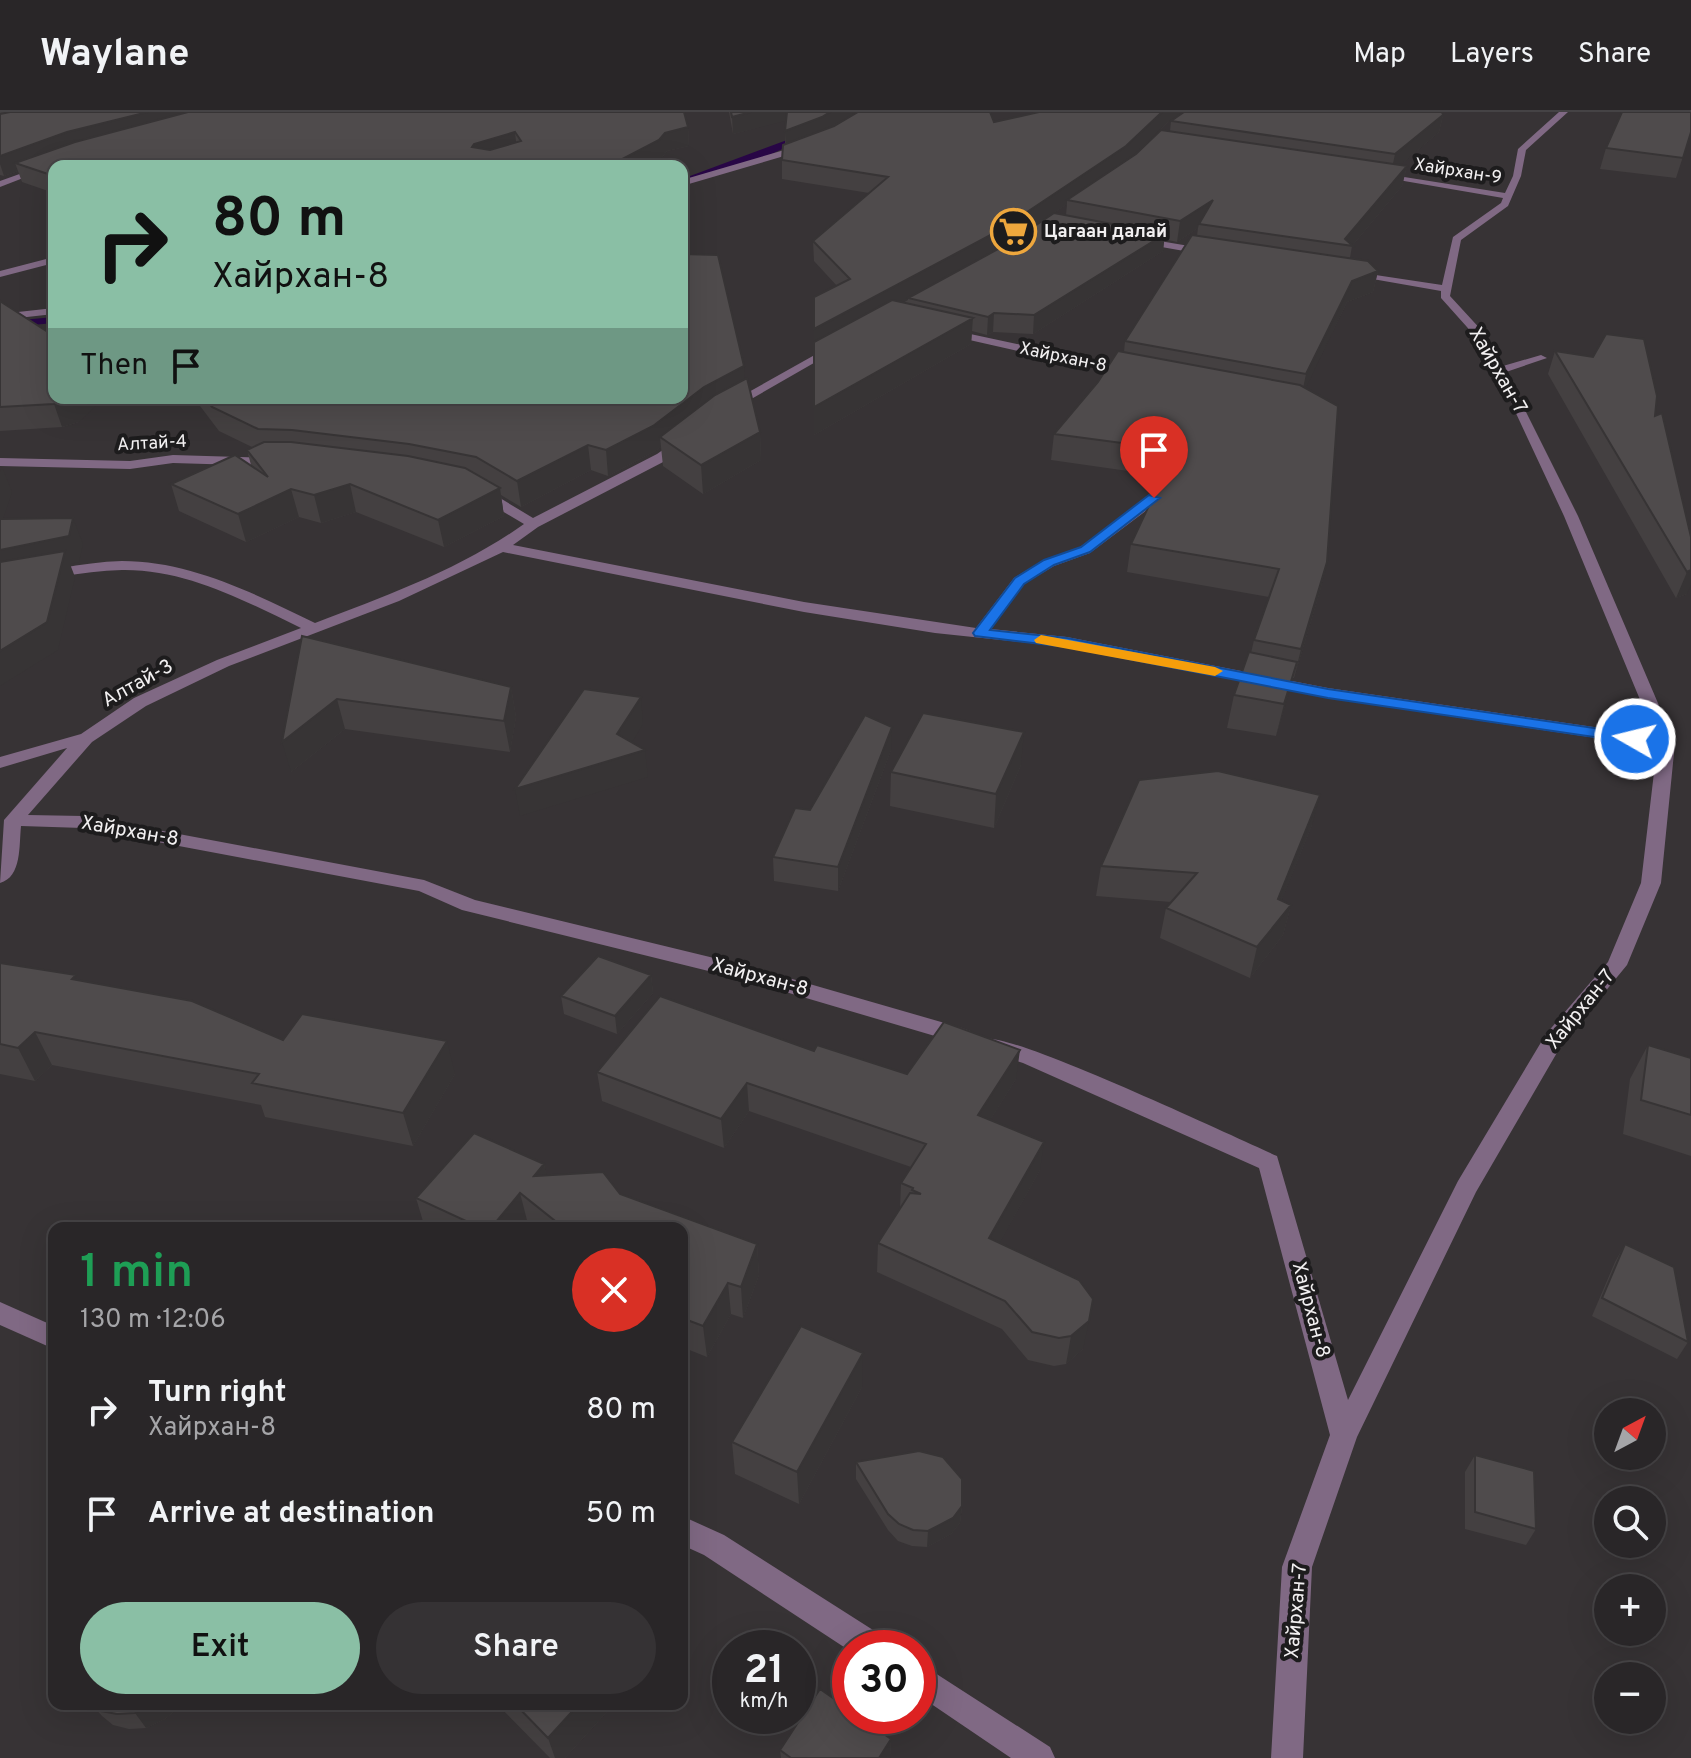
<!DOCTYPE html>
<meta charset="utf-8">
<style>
:root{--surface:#292628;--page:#353234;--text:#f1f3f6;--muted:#a5a5a8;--line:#454345;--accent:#8abfa5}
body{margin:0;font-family:Overpass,sans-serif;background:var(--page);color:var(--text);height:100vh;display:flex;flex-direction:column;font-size:30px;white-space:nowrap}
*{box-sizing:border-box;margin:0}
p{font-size:26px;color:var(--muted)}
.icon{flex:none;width:44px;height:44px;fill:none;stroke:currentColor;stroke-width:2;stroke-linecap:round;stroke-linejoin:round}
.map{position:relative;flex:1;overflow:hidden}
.drawer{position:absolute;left:48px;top:1110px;width:640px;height:488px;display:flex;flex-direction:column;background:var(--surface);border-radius:16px;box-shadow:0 8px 32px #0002,0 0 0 2px var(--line)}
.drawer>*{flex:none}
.hud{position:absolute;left:48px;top:48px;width:640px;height:244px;border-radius:16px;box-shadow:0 8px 32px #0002,0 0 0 2px var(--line);background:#8abfa5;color:#111;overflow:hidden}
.needle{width:52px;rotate:41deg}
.fabs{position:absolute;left:1594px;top:1286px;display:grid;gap:16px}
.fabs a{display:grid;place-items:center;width:72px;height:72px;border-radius:50%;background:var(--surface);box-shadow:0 8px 32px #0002,0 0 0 2px var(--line);font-size:40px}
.speed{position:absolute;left:712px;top:1518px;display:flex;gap:16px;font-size:40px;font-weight:700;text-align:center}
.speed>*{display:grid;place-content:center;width:104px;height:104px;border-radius:50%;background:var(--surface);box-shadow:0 8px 32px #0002,0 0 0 2px var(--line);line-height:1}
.speed small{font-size:20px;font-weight:400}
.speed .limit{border:12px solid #d22;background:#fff;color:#111}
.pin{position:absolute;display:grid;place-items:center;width:68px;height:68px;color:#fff;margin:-82px -34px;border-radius:50% 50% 50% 0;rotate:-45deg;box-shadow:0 0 8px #0007}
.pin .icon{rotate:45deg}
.me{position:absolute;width:88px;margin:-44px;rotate:278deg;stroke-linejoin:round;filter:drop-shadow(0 0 6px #0008)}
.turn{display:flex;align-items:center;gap:28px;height:168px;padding:0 32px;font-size:36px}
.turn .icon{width:104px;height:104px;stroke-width:2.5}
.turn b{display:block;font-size:56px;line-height:68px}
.then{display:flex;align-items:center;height:76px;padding:0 32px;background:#0003;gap:16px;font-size:30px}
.round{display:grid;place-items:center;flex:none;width:84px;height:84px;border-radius:42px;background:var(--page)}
.summary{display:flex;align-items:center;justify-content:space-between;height:136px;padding:0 32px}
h1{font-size:48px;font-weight:600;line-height:60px;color:#1e9e55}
.button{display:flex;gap:16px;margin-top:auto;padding:16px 32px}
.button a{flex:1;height:92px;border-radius:48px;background:var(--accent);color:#111;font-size:32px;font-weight:600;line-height:92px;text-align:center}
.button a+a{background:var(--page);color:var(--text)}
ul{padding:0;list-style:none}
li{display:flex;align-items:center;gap:24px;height:104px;padding:0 32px}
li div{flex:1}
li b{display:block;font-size:30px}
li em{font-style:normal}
header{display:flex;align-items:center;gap:48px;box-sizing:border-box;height:112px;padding:0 40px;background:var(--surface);border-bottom:2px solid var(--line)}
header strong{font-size:38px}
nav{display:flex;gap:44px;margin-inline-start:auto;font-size:28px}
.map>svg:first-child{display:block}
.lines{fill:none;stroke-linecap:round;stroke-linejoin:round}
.stream{fill:#280646;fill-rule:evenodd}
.minor{fill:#806984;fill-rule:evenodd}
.wall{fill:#444041;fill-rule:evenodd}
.shaded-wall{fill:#373435}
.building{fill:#4f4b4c;stroke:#373435;stroke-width:2;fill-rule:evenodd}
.route{fill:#1a73e8;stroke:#114b97;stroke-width:2}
.slow{fill:#f59e0b}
.labels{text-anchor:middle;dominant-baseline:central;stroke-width:8;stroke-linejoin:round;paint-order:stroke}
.far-street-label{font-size:18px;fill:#f2f0f1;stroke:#1d1c1d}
.far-poi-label{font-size:18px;font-weight:bold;fill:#f2f0f1;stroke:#1d1c1d;text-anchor:start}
.street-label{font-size:20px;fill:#f2f0f1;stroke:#1d1c1d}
</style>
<header>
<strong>Waylane</strong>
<nav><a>Map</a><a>Layers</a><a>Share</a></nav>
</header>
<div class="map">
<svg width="1691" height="1646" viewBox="0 0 1691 1646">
<rect width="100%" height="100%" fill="#373335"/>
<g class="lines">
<path class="stream" d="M806,21L813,23L765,45L682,73V67Z
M54,205V211L0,216V210Z"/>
<path class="minor" d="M1559,0H1568L1526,38L1521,64L1508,94L1461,128L1450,184L1484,221L1503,254L1541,243L1547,246L1506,260L1578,404L1675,631L1661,771L1627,853L1562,932L1476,1080L1357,1325L1312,1455L1303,1646H1271L1282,1455L1330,1323L1259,1056L1023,951L985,939L982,933L985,927C1012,920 1236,1026 1277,1044L1348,1288L1458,1069L1546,922L1608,850L1641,771L1657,635L1328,586L1067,535L935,521L804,500L503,440L399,489L229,554L146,594L92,630L28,703L83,704L424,768L475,788L747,854L962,916L970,919L973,924L970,929L962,932L745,868L462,798L419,779L83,716L21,714C19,733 22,765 0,771L4,708L67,636L0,656V645L81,622L134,586L217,548L301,516C245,489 186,457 122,458C81,459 40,469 0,476V468C40,461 81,450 122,449C191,449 255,482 315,511C386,484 461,457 524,412L475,383V377H485L533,406L657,342L683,324L689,328L667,348L538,415L513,433L804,490L976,516L1014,466L1044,448L1080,435L1154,382L1159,383V389L1090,441L1054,454L1024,472L991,517L1067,525L1328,576L1655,624L1564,404L1507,282L1475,224L1441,186V179L1344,162L1349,159L1442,173L1453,125L1501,91L1503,86L1375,64L1379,61L1505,81L1513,64L1518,37Z
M805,32L808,37L682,74V68Z
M42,54L49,56L0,75V69Z
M1136,125L1207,137L1212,140L1207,143L1133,130Z
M54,145V151L0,165V159Z
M54,196V202L0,208V202Z
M947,217L1134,257L1140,261L1134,265L943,222V218Z
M836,231L840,232V236L732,298L722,295Z
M173,343L275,346L281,350L275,354L173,351L130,357L0,354V346L130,349Z
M0,1190L54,1214V1237L0,1213Z
M682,1404L724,1423L884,1525L888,1536H850V1539L704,1443L682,1433Z
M918,1550L1050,1635L1055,1646H1011L918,1583Z"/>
</g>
<path class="wall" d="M0,0L688,15L689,34L667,39L661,47L648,54H54V81L22,70L18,59L4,64L0,63Z
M729,0H990L994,10L1039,0H1442L1443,3L1439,20L1400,53L1407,54L1402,74L1352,134L1350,146L1368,149L1378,159L1373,180L1347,190L1305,276L1338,294L1327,450L1320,479L1294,566H1293L1276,624L1227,616L1234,583L1249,540L1251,541L1254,528L1269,485L1127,460L1131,432L1163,364L1051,348L1054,322L1098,270L1118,239L1124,240L1125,229L1192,123L1197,124L1198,116L1177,130L1164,127L1163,139L1033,222L993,220L987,223L972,219L971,232L814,323V185L837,174L814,149L813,129L869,81L782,67V48L783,33L785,32L786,8L733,22ZM1179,3L1171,9L1170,19L1161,18L1132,45L1168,10ZM1067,92L1066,103L1054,101L1007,132Z
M1691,20L1676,66L1600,57L1606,36Z
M0,189L79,310L62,315L0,319Z
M1555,239L1655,304L1691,425L1687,482L1676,486L1548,262Z
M744,254V267L760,320L761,348L703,382L663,354L661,335L655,339L608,364L591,358L521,395L501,383L504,404L444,435L356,400L321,411L299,405L246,430L179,399L171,372L251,353L247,338L252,335L219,319L194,286H682Z
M302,524L511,575L516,605L510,640L345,617L291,660Z
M891,638L838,779L774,769L773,745L810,698Z
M1021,653L994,716L890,694L891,660Z
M1312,713L1281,789L1291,793L1283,823L1250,866L1160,826L1166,796L1171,790L1096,784L1101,754Z
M0,851L78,868L283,928L455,962L413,1034L265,1005L261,993L52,953L35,969L0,962Z
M651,863L653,881L617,922L564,902L561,884Z
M1648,933L1691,946V1044L1623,1022L1630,967Z
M814,939L907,962L1016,967L990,1008L1040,1058L999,1131L1083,1237L1066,1252L1054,1254L1028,1248L1002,1217L877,1160L878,1131L900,1097L901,1071L911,1055L749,999L724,1036L602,989L597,960Z
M474,1021L544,1052L546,1063L603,1060L620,1082L757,1132L759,1163L743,1206L731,1202L707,1245L682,1235V1116H532L528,1112L525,1116H425L416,1086Z
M1625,1132L1688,1230L1677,1247L1592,1204L1615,1150Z
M862,1275L799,1392L735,1362L732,1330Z
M1475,1343L1536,1417L1526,1433L1465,1417V1360Z
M856,1350L962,1394L960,1411L951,1422L927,1435L912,1434L898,1429L888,1418L856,1367Z
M91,1592H183L165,1607L146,1616L129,1617L113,1613L102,1604Z
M497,1592H614L565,1646H550Z
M891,1627L890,1646H781L780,1638Z"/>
<path class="shaded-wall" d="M148,0H222L15,51L18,59L4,64L0,52V44L67,20Z
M751,0H789V8L733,22L732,5Z
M830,0H860L786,37L785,19Z
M1162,0H1185L1168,10L1124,53L1067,88V92L998,138L908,186V188L814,240V217Z
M1443,3L1439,20L1391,61L1395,42Z
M688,15L689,34L667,39L661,47L648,54H609L665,21Z
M515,20L517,39L477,51L472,35L474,32Z
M1407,54L1402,74L1352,134L1345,127Z
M1213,88L1199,112L1198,116L1177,130L1180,109Z
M1165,122L1163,139L1033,222L1034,203Z
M1378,159L1373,180L1347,190L1301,286L1306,262L1352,169Z
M994,201L993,220L987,223L988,205Z
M973,206L971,232L814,323V295Z
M744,254L745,278L660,325L661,335L655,339L608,364L606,338L704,275Z
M72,286H104L79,310L62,315L54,292Z
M760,320L761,348L703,382L701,353Z
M588,333L591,358L521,395L517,369Z
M2,355L12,380L0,416V360Z
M350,372L356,400L321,411L314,383Z
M500,376L504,404L444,435L438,408Z
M291,377L299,405L246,430L238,402Z
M73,406L83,432L79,450L70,452L75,465L58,538L0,574V438Z
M1327,450L1320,479L1294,566L1301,537Z
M1691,458V473L1687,482L1676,486L1687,460Z
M1297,550L1289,581L1276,624L1284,592Z
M511,575L516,605L510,640L504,609Z
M641,585L643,612L623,645L645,638L648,665L520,704L515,677L617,622Z
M337,587L345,617L291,660L282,630Z
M892,615L891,638L838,779V755Z
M1024,620L1021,653L994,716L996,682Z
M1320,683L1312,713L1270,817L1278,787Z
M1291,793L1283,823L1250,866L1257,835Z
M651,863L653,881L617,922L615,904Z
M35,920L52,953L35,969L18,936Z
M447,929L455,962L413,1034L403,1001Z
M1020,938L1016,967L975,1032L978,1003Z
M747,971L749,999L724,1036L721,1007Z
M1044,1030L1040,1058L986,1155L989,1126Z
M544,1052L551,1084L534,1064Z
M520,1081L528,1112L525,1116H491Z
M757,1132L759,1163L743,1206L741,1175Z
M728,1171L731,1202L707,1245L703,1214Z
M1089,1209L1083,1237L1066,1252L1071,1224Z
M863,1241L862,1275L799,1392L797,1360Z
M962,1394L960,1411L951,1422L927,1435L928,1419Z
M155,1592H183L165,1607L146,1616L135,1601Z
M579,1592H614L565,1646H555L548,1626Z
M891,1627L890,1646H879Z"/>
<path class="building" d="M10,0H148L67,20L0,44V2Z
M188,0H684L688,15L665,21L659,28L609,54H54V64L15,51L75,30ZM515,20L521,29L490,38L472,35L474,32Z
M731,0H751L732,5Z
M787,0H830L822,5L785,19Z
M858,0H990L994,10L1039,0H1162L1126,34L1000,118L814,217V185L850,167L813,129L888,65L782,48L783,33L834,14Z
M1184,0H1442L1443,3L1395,42L1171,9Z
M1622,0H1691V20L1683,46L1606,36Z
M1161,18L1407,54L1345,127L1353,134L1199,112L1213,88L1180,109L1067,88L1136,42Z
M1054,101L1165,122L1034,203L994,201L988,205L908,186L1011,130Z
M1192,123L1368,149L1378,159L1352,169L1306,262L1125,229Z
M682,142L718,143L744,254L704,275L653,314L606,338L588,333L517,369L476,345L409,332L292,318L258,317L212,295L205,286H682Z
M892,188L973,206L814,295V230Z
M0,189L54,224V286H72L71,287L54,292L0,295Z
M1606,222L1644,227L1657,284L1655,304L1662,301L1691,425V458L1687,460L1555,239L1593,245Z
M1118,239L1300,273L1338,294L1327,450L1301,537L1254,528L1279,457L1131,432L1175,338L1054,322L1098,270Z
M747,266L760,320L701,353L660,325L715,283Z
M264,330H291L408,344L465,356L500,376L438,408L350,372L314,383L291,377L238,402L171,372L235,343L268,365L247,338Z
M73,406L69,424L0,438V407Z
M65,439L47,510L0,539V450Z
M302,524L511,575L504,609L337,587L282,630Z
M1249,540L1297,550L1284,592L1234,583Z
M584,577L641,585L617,622L645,638L515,677Z
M923,601L1024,620L996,682L891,660Z
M865,603L892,615L838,755L773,745L795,696L810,698Z
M1218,659L1320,683L1278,787L1291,793L1257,835L1166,796L1197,761L1101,754L1139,668Z
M598,844L651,863L615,904L561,884Z
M0,851L76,863L72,867L192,889L283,928L302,902L447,929L403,1001L252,971L259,962L35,920L18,936L0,932Z
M660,884L814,939L817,933L907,962L944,910L1020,938L978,1003L1044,1030L989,1126L1079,1168L1093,1187L1089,1209L1071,1224L1059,1226L1032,1220L1005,1189L878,1131L910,1081L921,1082L912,1078L913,1076L901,1071L926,1032L747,971L721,1007L597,960Z
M1648,933L1691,946V1003L1641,988Z
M474,1021L544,1052L534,1064L603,1060L620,1082L757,1132L741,1175L728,1171L703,1214L682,1206V1116H571L559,1112L520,1081L491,1116H481L416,1086Z
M1625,1132L1674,1155L1688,1230L1602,1186Z
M801,1214L863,1241L797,1360L732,1330Z
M919,1339L943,1345L962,1367V1394L953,1406L928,1419L913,1418L899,1412L888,1402L856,1350Z
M1475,1343L1534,1359L1536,1417L1475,1400Z
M820,1577L850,1598V1604H858L891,1627L879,1646H791L780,1638Z
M93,1592H155L135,1601L117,1602L101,1599Z
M515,1592H579L548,1626Z"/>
<path class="route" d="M1149,383L1160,386L1090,440L1054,453L1024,472L990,518L1067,526L1328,577L1635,622L1643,627L1635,631L1328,586L1067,535L975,524L973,521L1015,466L1044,448L1081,435Z"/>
<path class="slow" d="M1041,523L1215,555L1223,559L1215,564L1036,531L1034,528Z"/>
<defs>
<symbol id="supermarket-ring" viewBox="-11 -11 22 22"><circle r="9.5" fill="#1d1c1d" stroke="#eea73d" stroke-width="1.5"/><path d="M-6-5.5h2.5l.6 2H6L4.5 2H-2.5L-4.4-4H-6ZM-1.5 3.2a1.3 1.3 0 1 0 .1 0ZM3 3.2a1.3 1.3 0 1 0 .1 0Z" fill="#eea73d"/></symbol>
</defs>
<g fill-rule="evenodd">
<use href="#supermarket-ring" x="988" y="94" width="51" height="51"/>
</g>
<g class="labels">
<g class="far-street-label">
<text transform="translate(1458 60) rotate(9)">Хайрхан-9</text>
<text transform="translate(1063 246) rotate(12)">Хайрхан-8</text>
<text transform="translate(152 332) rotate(-3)">Алтай-4</text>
</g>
<g class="far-poi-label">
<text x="1044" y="120">Цагаан далай</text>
</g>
<g class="street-label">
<text transform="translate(1497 259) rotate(60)">Хайрхан-7</text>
<text transform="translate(138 572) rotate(-29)">Алтай-3</text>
<text transform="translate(130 720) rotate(10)">Хайрхан-8</text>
<text transform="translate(760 866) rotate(15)">Хайрхан-8</text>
<text transform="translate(1581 898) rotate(-51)">Хайрхан-7</text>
<text transform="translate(1310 1198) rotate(75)">Хайрхан-8</text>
<text transform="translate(1297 1499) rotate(-85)">Хайрхан-7</text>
</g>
</g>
</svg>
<div class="fabs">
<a><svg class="needle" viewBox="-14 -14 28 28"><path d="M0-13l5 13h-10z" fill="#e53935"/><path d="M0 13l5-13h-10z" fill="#a5a5a8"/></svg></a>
<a><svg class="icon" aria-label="search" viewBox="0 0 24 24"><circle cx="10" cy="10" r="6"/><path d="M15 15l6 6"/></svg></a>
<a>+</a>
<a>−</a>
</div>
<div class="speed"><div>21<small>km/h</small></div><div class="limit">30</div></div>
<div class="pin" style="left:1154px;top:386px;background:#d93025"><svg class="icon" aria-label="arrive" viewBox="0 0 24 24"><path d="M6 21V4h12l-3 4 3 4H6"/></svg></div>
<svg class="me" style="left:1635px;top:627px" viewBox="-20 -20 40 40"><circle r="17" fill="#1a73e8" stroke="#fff" stroke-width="3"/><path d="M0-11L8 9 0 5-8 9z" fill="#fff"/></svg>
<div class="hud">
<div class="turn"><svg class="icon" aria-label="right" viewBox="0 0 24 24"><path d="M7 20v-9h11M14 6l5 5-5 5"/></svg><div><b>80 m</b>Хайрхан-8</div></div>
<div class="then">Then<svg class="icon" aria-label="arrive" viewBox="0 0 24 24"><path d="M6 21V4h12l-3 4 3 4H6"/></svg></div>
</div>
<section class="drawer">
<div class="summary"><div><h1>1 min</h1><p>130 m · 12:06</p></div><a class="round" style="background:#d93025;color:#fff"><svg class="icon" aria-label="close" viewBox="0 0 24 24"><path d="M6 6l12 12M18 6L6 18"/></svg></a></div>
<ul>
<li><svg class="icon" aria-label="right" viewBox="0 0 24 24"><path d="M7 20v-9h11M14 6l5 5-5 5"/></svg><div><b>Turn right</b><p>Хайрхан-8</p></div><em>80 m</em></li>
<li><svg class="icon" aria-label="arrive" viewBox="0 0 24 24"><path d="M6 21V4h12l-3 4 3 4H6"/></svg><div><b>Arrive at destination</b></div><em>50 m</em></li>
</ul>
<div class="button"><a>Exit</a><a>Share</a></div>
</section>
</div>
